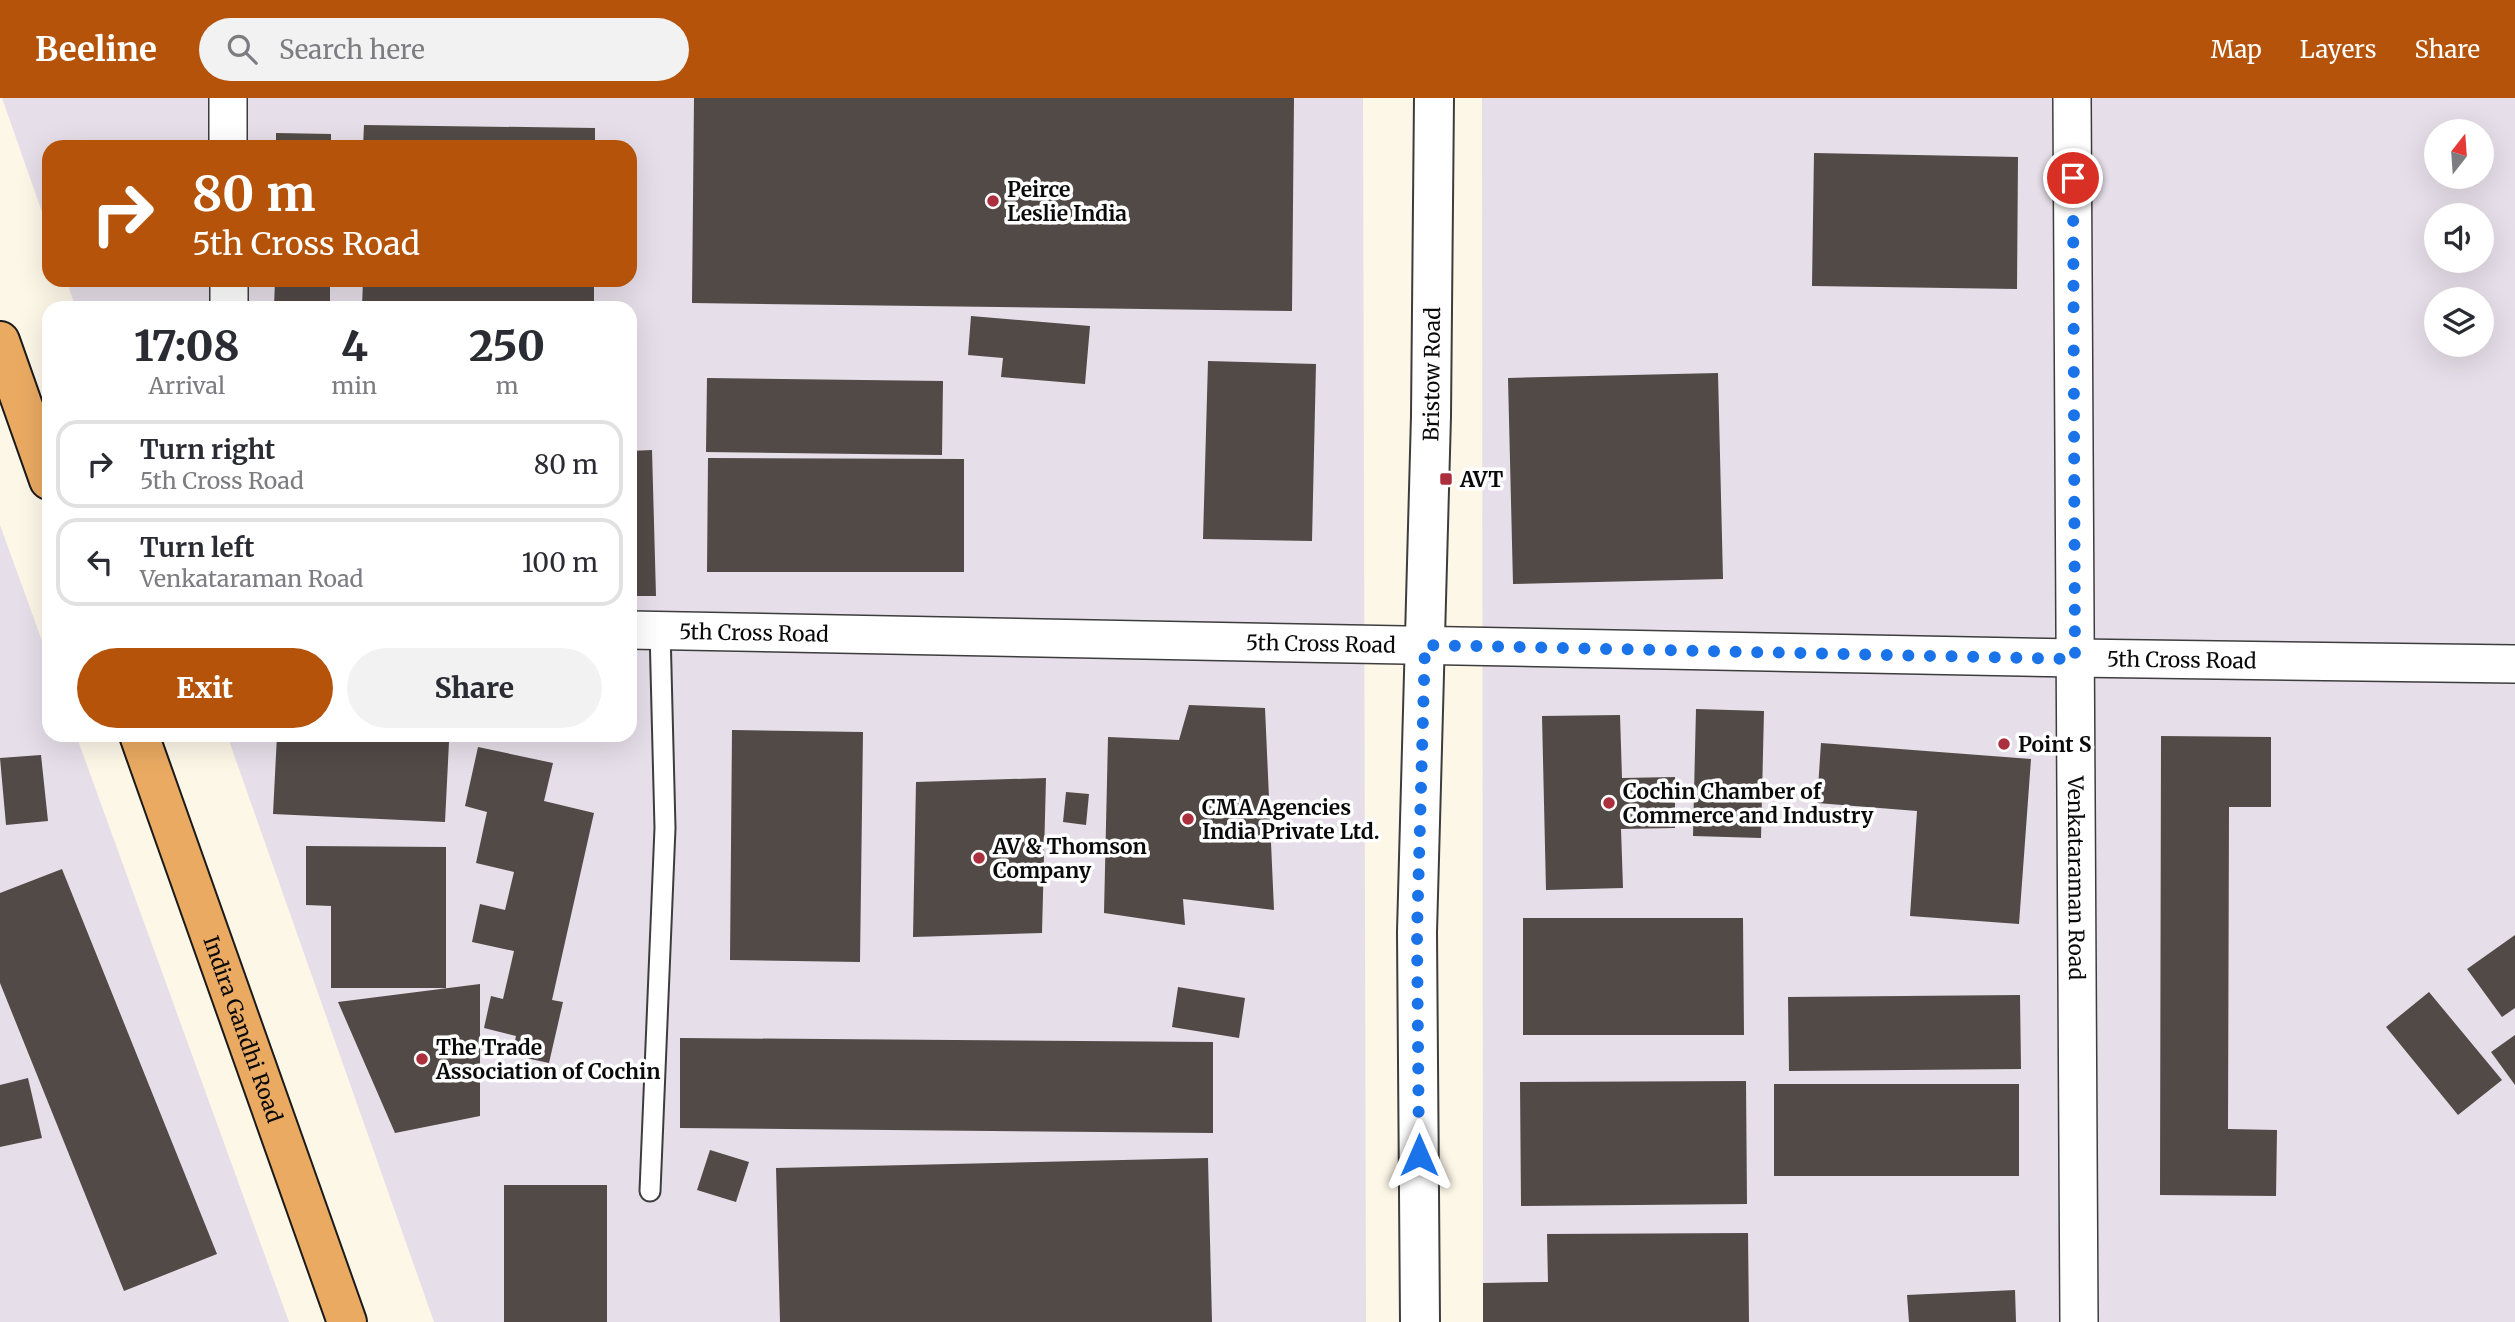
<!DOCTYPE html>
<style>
:root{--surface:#fff;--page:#f2f2f3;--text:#2b2b33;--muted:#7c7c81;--line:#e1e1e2;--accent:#b45309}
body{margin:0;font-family:Merriweather,serif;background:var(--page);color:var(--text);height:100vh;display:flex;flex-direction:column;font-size:26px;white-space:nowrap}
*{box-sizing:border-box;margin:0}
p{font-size:23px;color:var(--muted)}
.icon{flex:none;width:38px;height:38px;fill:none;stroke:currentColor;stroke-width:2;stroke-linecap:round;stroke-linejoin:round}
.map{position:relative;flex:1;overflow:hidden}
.drawer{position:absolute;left:42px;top:203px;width:595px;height:441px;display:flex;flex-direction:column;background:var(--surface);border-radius:21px;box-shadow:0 7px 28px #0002}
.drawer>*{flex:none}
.top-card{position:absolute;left:42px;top:42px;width:595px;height:147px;border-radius:21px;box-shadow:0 7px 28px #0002;background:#b45309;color:#fff;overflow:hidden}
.needle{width:46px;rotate:17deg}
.tools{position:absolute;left:2424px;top:21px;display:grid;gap:14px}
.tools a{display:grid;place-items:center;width:70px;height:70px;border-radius:50%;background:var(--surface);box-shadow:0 7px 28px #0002;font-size:35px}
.pin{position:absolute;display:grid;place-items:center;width:60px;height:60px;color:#fff;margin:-30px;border:4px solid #fff;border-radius:50%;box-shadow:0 2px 7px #0007}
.me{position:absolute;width:77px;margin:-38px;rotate:0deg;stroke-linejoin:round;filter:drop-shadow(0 0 5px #0008)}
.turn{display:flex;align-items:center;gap:24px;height:147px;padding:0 35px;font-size:32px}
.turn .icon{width:91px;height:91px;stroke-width:2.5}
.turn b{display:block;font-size:49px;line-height:60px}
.eta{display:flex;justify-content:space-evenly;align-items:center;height:119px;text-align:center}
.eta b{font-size:42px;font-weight:800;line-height:49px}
.action{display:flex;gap:14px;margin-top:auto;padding:14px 35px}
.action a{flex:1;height:80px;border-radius:42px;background:var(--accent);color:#fff;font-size:28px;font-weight:800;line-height:80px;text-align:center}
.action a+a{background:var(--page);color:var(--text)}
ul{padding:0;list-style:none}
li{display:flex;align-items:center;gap:21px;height:88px;margin:0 14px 10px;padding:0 21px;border:4px solid var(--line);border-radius:21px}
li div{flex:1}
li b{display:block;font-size:26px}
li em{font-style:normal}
header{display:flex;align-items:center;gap:42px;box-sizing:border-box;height:98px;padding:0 35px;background:var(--accent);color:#fff}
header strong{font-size:33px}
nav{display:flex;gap:38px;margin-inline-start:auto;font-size:24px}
.search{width:490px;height:63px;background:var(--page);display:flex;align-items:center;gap:18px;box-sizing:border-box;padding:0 24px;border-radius:38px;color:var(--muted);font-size:26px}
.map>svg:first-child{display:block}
.industrial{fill:#e6dee8;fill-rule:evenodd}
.building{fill:#514a47}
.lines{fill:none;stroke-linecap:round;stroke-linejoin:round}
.service-casing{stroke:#3d3d3d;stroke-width:23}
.minor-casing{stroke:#3d3d3d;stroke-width:40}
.tertiary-casing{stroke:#3d3d3d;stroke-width:42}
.trunk-casing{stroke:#1b1b1b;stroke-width:42}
.service{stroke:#fff;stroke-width:19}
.minor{stroke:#fff;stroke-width:37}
.tertiary{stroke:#fff;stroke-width:38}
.trunk{stroke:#eaaa62;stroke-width:38}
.route{stroke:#1a73e8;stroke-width:12;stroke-dasharray:0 21.6}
.poi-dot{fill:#ac2f3e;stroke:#fff;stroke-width:2.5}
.labels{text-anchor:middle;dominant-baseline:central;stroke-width:7;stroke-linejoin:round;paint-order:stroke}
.poi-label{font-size:21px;font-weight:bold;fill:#0a0a0a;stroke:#fff;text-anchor:start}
.street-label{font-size:21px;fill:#0a0a0a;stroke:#fff}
</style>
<header>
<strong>Beeline</strong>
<div class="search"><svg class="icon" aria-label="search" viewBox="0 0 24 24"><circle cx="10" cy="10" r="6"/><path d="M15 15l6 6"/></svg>Search here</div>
<nav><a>Map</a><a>Layers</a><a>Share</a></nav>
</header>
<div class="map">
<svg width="2515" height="1224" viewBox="0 0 2515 1224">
<rect width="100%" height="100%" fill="#fdf7e8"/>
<path class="industrial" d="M2,0H1363L1366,1224H434L227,637H630V210H76L66,182H630V49H49V134Z
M1482,0H2515V1224H1483ZM2436,33H2482V79H2436ZM2436,117H2482V163H2436ZM2436,201H2482V247H2436Z
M0,427L49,562V637H76L289,1224H0Z"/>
<path class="building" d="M694,0H1294L1292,213L692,205Z
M364,27L595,30V49H363Z
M276,35L331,36V49H276Z
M1814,55L2018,59L2017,191L1812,188Z
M275,182H330V210H274Z
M363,182H594V210H362Z
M971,218L1090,228L1085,286L1001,279L1003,260L968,257Z
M1208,263L1316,266L1312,443L1203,441Z
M1718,275L1723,481L1513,486L1508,280Z
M707,280L943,283L942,357L706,354Z
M652,352L656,498H630V353Z
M708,360L964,361V474H707Z
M1189,607L1265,610L1274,812L1183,801L1185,827L1104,815L1108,639L1179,642Z
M1696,611L1764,613L1761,740L1693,738Z
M1620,617L1622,680L1675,679V730L1621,731L1623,790L1546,792L1542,618Z
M732,632L863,634L860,864L730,862Z
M277,637L449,644L445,724L273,716Z
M2161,638L2271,639V709H2229L2228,1031L2277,1032L2276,1098L2160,1097Z
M1821,645L2031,661L2019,826L1910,818L1917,713L1817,705Z
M478,649L553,665L544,703L594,715L552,902L563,904L549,965L512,957L516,938L484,930L491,898L503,901L514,853L472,844L480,806L505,812L514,774L476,765L487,714L465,708Z
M41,657L48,723L6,727L0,660Z
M1046,680L1042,835L913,839L916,684Z
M1066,694L1089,696L1086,727L1063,724Z
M306,748L446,749V890H331V808L306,807Z
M62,771L217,1156L124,1193L0,885V795Z
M1523,820H1743L1744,937H1523Z
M2515,837V910L2502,919L2467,871Z
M480,886V1018L395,1035L338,904Z
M1178,889L1245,900L1239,940L1172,929Z
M2429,894L2502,982L2458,1017L2386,929Z
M2020,897L2021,971L1789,973L1788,899Z
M2515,937V987L2491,954Z
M680,940L1213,944V1035L680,1030Z
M28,980L42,1040L0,1049V987Z
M1746,983L1747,1106L1521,1108L1520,984Z
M1774,986H2019V1078H1774Z
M710,1052L749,1064L736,1104L697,1092Z
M1208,1060L1212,1224H780L776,1070Z
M504,1087H607V1224H504Z
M1748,1135L1749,1224H1483V1185L1548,1184L1547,1136Z
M2015,1192L2016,1224H1909L1907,1197Z"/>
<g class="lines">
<defs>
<path id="service" d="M650,1093L665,730L660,532"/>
<g id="minor">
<path d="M228,0V49"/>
<path id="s1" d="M2072,0L2079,1224"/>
<path d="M229,182V210"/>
<path id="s2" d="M630,532L2075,560L2515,566"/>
</g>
<g id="tertiary">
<path id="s3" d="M1420,1224L1417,834L1431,318L1434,0"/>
</g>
<g id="trunk">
<path d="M0,243L49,382"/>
<path id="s4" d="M139,637L347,1224"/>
</g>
</defs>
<use href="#service" class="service-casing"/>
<use href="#minor" class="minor-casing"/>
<use href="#tertiary" class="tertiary-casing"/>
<use href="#trunk" class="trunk-casing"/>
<use href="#service" class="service"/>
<use href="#minor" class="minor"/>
<use href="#tertiary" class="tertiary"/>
<use href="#trunk" class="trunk"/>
</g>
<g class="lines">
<path class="route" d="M1419,1057L1417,834L1425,547L2075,561L2073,80"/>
</g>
<g class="poi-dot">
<circle cx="993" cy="103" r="7"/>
<rect x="1439" y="374" width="14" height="14" rx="3.5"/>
<circle cx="2004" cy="646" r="7"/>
<circle cx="1609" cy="705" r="7"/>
<circle cx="1188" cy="721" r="7"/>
<circle cx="979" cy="760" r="7"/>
<circle cx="422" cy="961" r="7"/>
</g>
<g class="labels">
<g class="poi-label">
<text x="1007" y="91">Peirce<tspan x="1007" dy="24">Leslie India</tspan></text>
<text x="1460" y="381">AVT</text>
<text x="2018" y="646">Point S</text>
<text x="1623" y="693">Cochin Chamber of<tspan x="1623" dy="24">Commerce and Industry</tspan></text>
<text x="1202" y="709">CMA Agencies<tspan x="1202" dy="24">India Private Ltd.</tspan></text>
<text x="993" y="748">AV &amp; Thomson<tspan x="993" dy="24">Company</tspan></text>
<text x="436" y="949">The Trade<tspan x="436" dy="24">Association of Cochin</tspan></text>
</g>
<g class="street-label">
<text stroke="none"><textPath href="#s3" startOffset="948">Bristow Road</textPath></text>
<text stroke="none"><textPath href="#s2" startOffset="124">5th Cross Road</textPath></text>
<text stroke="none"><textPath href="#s2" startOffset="691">5th Cross Road</textPath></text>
<text stroke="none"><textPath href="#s2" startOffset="1552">5th Cross Road</textPath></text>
<text stroke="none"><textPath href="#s1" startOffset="780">Venkataraman Road</textPath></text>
<text stroke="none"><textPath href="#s4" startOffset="312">Indira Gandhi Road</textPath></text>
</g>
</g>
</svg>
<div class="tools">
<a><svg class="needle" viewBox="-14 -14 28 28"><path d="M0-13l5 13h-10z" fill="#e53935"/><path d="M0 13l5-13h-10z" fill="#7c7c81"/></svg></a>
<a><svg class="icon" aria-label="sound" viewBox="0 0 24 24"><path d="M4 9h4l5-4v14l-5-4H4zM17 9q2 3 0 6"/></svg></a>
<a><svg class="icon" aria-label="layers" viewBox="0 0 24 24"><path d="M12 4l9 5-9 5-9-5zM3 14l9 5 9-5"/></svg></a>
</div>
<div class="pin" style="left:2073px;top:80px;background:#d93025"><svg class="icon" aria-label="arrive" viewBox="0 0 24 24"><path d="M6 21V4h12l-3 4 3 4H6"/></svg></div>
<svg class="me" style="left:1419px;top:1057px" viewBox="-20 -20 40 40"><path d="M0-17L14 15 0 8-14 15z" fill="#1a73e8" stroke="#fff" stroke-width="4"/></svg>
<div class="top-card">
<div class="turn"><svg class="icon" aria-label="right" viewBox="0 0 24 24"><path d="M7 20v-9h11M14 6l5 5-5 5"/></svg><div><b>80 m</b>5th Cross Road</div></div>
</div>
<section class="drawer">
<div class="eta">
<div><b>17:08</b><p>Arrival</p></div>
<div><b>4</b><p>min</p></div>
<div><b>250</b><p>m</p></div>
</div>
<ul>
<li><svg class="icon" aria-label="right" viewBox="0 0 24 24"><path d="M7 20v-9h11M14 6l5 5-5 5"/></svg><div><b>Turn right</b><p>5th Cross Road</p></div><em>80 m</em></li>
<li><svg class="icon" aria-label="left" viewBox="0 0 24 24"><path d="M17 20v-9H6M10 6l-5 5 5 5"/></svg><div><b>Turn left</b><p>Venkataraman Road</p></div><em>100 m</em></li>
</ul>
<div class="action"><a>Exit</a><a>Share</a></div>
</section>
</div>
